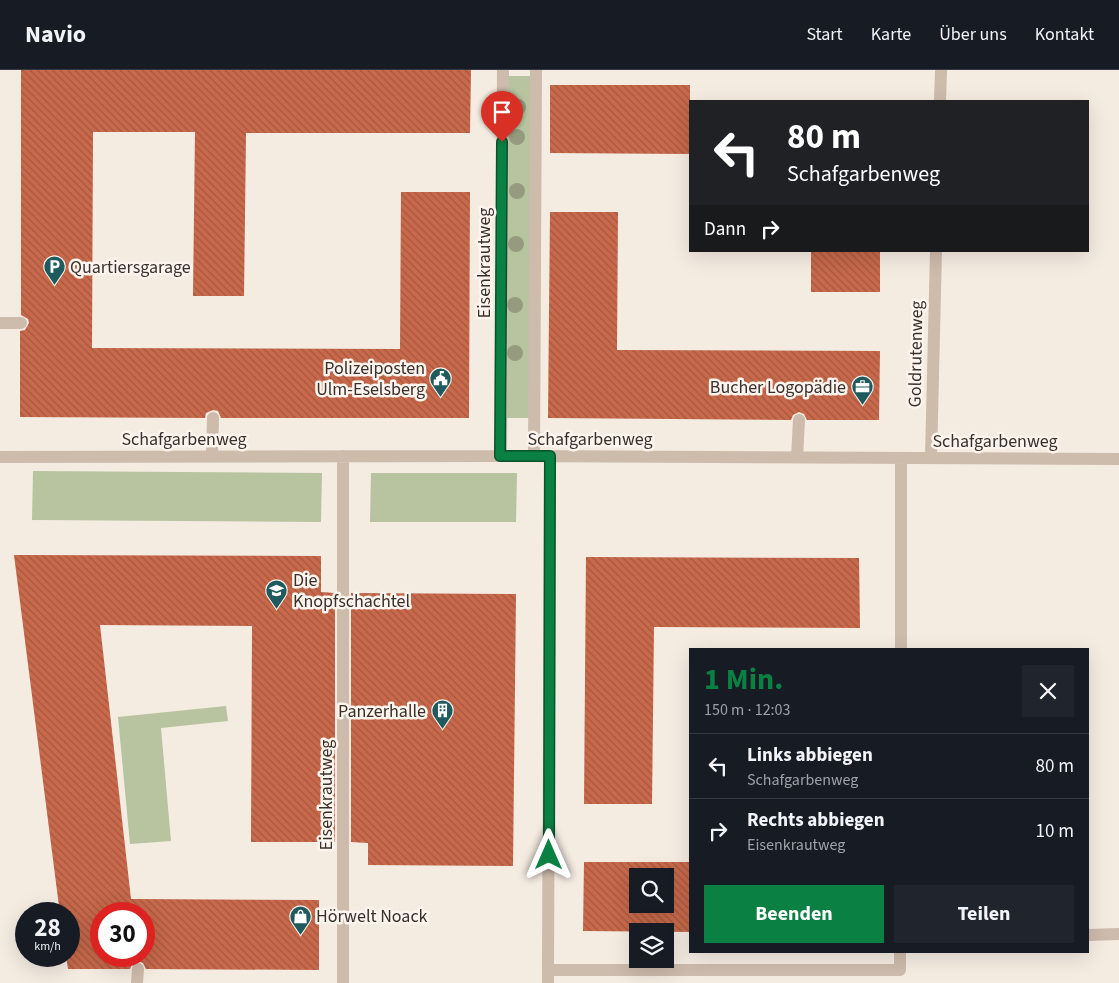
<!DOCTYPE html>
<html lang="de">
<meta charset="utf-8">
<style>
:root{--surface:#171b24;--page:#20242c;--text:#f1f3f6;--muted:#9ea1a6;--line:#363941;--accent:#0b8043}
body{margin:0;font-family:"Source Sans 3",sans-serif;background:var(--page);color:var(--text);height:100vh;display:flex;flex-direction:column;font-size:19px;white-space:nowrap}
*{box-sizing:border-box;margin:0}
p{font-size:16px;color:var(--muted)}
.icon{flex:none;width:28px;height:28px;fill:none;stroke:currentColor;stroke-width:2;stroke-linecap:round;stroke-linejoin:round}
.map{position:relative;flex:1;overflow:hidden}
.sheet{position:absolute;left:689px;top:578px;width:400px;height:305px;display:flex;flex-direction:column;background:var(--surface);border-radius:0px;box-shadow:0 5px 20px #0002}
.sheet>*{flex:none}
.banner{position:absolute;left:689px;top:30px;width:400px;height:152px;border-radius:0px;box-shadow:0 5px 20px #0002;background:#202124;color:#fff;overflow:hidden}
.tools{position:absolute;left:629px;top:798px;display:grid;gap:10px}
.tools a{display:grid;place-items:center;width:45px;height:45px;border-radius:0px;background:var(--surface);box-shadow:0 5px 20px #0002;font-size:25px}
.speed{position:absolute;left:15px;top:832px;display:flex;gap:10px;font-size:25px;font-weight:700;text-align:center}
.speed>*{display:grid;place-content:center;width:65px;height:65px;border-radius:50%;background:var(--surface);box-shadow:0 5px 20px #0002;line-height:1}
.speed small{font-size:12px;font-weight:400}
.speed .limit{border:8px solid #d22;background:#fff;color:#111}
.pin{position:absolute;display:grid;place-items:center;width:42px;height:42px;color:#fff;margin:-51px -21px;border-radius:50% 50% 50% 0;rotate:-45deg;box-shadow:0 0 5px #0007}
.pin .icon{rotate:45deg}
.me{position:absolute;width:55px;margin:-28px;rotate:0deg;stroke-linejoin:round;filter:drop-shadow(0 0 4px #0008)}
.turn{display:flex;align-items:center;gap:18px;height:105px;padding:0 15px;font-size:22px}
.turn .icon{width:65px;height:65px;stroke-width:2.5}
.turn b{display:block;font-size:35px;line-height:42px}
.then{display:flex;align-items:center;height:48px;padding:0 15px;background:#0003;gap:10px;font-size:19px}
.round{display:grid;place-items:center;flex:none;width:52px;height:52px;border-radius:0px;background:var(--page)}
.overview{display:flex;align-items:center;justify-content:space-between;height:85px;padding:0 15px}
h1{font-size:30px;font-weight:700;line-height:38px;color:var(--accent)}
.primary-button{display:flex;gap:10px;margin-top:auto;padding:10px 15px}
.primary-button a{flex:1;height:58px;border-radius:0px;background:var(--accent);color:#fff;font-size:20px;font-weight:700;line-height:58px;text-align:center}
.primary-button a+a{background:var(--page);color:var(--text)}
ul{padding:0;list-style:none}
li{display:flex;align-items:center;gap:15px;height:65px;padding:0 15px;border-top:1px solid var(--line)}
li div{flex:1}
li b{display:block;font-size:19px}
li em{font-style:normal}
header{display:flex;align-items:center;gap:30px;box-sizing:border-box;height:70px;padding:0 25px;background:var(--surface);border-bottom:1px solid var(--line)}
header strong{font-size:24px}
nav{display:flex;gap:28px;margin-inline-start:auto;font-size:18px}
.map>svg:first-child{display:block}
.green{fill:#b8c4a0}
.building{fill:url(#building-back-hatch);fill-rule:evenodd}
.lines{fill:none;stroke-linecap:round;stroke-linejoin:round}
.minor{stroke:#cdbbac;stroke-width:12}
.tree{fill:#969b7f}
.route-casing{stroke:#07532c;stroke-width:12}
.route{stroke:#0b8043;stroke-width:9}
.labels{text-anchor:middle;dominant-baseline:central;stroke-width:5;stroke-linejoin:round;paint-order:stroke}
.street-label{font-size:18px;fill:#3b302b;stroke:#fbf5ee}
.poi-label{font-size:18px;fill:#3b302b;stroke:#fbf5ee;text-anchor:start}
</style>
<header>
<strong>Navio</strong>
<nav><a>Start</a><a>Karte</a><a>Über uns</a><a>Kontakt</a></nav>
</header>
<div class="map">
<svg width="1119" height="913" viewBox="0 0 1119 913">
<defs>
<pattern id="building-back-hatch" width="6" height="6" patternUnits="userSpaceOnUse" patternTransform="scale(1.25)"><rect width="6" height="6" fill="#c8694b"/><path d="M-1 5l2 2M0 0l6 6M5-1l2 2" fill="none" stroke="#a4573f"/></pattern>
</defs>
<rect width="100%" height="100%" fill="#f4ebe1"/>
<path class="green" d="M504,6H534L532,348H503Z
M33,401L322,403L321,452L32,450Z
M371,403H517L516,452H370Z
M226,636L228,651L161,658L171,771L130,774L118,647Z"/>
<path class="building" d="M21,0H471L470,63H246L244,226H193L195,62H93L92,278L400,279L401,122H470L469,348H221L218,341L213,340L206,343L205,348L20,347V261L25,260L29,253L28,249L21,245Z
M550,15H690V84L550,83Z
M550,142H618L617,280L880,281L879,350H807L804,344L799,342L793,345L791,350L548,348Z
M811,181H880V222H811Z
M14,485L321,486V522L335,523V772H251L252,556L100,555L131,829L319,830V900L146,899L143,893L138,891L132,894L130,899H68L66,886H69V844H60ZM101,844H144V886H101Z
M586,487L859,488L860,558L654,557L652,734H584Z
M351,523L516,524L513,796L368,795V773L351,772Z
M584,792H690V862L583,861ZM638,806H665V834H638Z"/>
<g class="lines">
<path class="minor" d="M940,31L941,0
M0,253H21
M212,386L213,348
M343,386V913
M501,386L503,0
M534,386L536,0
M0,387L501,386L1119,389
M797,387L799,350
M931,388L936,181
M901,579V388
M1088,865L1119,864
M548,900L550,386
M137,913L138,899
M548,913V900H900V881"/>
</g>
<g class="tree">
<circle cx="518" cy="37" r="8"/>
<circle cx="517" cy="67" r="8"/>
<circle cx="517" cy="121" r="8"/>
<circle cx="516" cy="174" r="8"/>
<circle cx="515" cy="235" r="8"/>
<circle cx="515" cy="283" r="8"/>
</g>
<g class="lines">
<defs>
<path id="route" d="M502,72L500,386H550L549,785"/>
</defs>
<use href="#route" class="route-casing"/>
<use href="#route" class="route"/>
</g>
<defs>
<symbol id="parking-pin" viewBox="-11 -11 22 30"><path d="M0 17L-7.5 6A9.5 9.5 0 1 1 7.5 6Z" fill="#1f5a5e" stroke="#fbf5ee"/><path d="M-3.5-5.5H1a3.5 3.5 0 0 1 0 7H-1V5.5H-3.5ZM-1-3.4V-.6H.8a1.4 1.4 0 0 0 0-2.8Z" fill="#fff"/></symbol>
<symbol id="civic-pin" viewBox="-11 -11 22 30"><path d="M0 17L-7.5 6A9.5 9.5 0 1 1 7.5 6Z" fill="#1f5a5e" stroke="#fbf5ee"/><path d="M-.6-6.5H3V-4.5H.6V-3L4-1V1h2V6H-6V1h2V-1L-.6-3ZM-1.2 2.5V6h2.4V2.5Z" fill="#fff"/></symbol>
<symbol id="office-pin" viewBox="-11 -11 22 30"><path d="M0 17L-7.5 6A9.5 9.5 0 1 1 7.5 6Z" fill="#1f5a5e" stroke="#fbf5ee"/><path d="M-6-3h4V-5.5h4V-3h4V5H-6ZM-1-4.5V-3h2v-1.5ZM-6 0V1H6V0Z" fill="#fff"/></symbol>
<symbol id="school-pin" viewBox="-11 -11 22 30"><path d="M0 17L-7.5 6A9.5 9.5 0 1 1 7.5 6Z" fill="#1f5a5e" stroke="#fbf5ee"/><path d="M0-5L7-2L0 1L-7-2ZM-4 1L0 2.5L4 1V4Q0 6-4 4Z" fill="#fff"/></symbol>
<symbol id="building-pin" viewBox="-11 -11 22 30"><path d="M0 17L-7.5 6A9.5 9.5 0 1 1 7.5 6Z" fill="#1f5a5e" stroke="#fbf5ee"/><path d="M-4-6H4V6H1V3H-1V6H-4ZM-2.5-4.3h1.7v1.8h-1.7ZM.8-4.3h1.7v1.8H.8ZM-2.5-1h1.7V.8h-1.7ZM.8-1h1.7V.8H.8Z" fill="#fff"/></symbol>
<symbol id="shop-pin" viewBox="-11 -11 22 30"><path d="M0 17L-7.5 6A9.5 9.5 0 1 1 7.5 6Z" fill="#1f5a5e" stroke="#fbf5ee"/><path d="M-5-2.5h2.3a2.7 3.5 0 0 1 5.4 0H5L5.5 6h-11ZM-1.5-2.5h3a1.5 2.3 0 0 0-3 0Z" fill="#fff"/></symbol>
</defs>
<g fill-rule="evenodd">
<use href="#parking-pin" x="42" y="184" width="25" height="34"/>
<use href="#civic-pin" x="428" y="296" width="25" height="34"/>
<use href="#office-pin" x="850" y="304" width="25" height="34"/>
<use href="#school-pin" x="264" y="508" width="25" height="34"/>
<use href="#building-pin" x="430" y="628" width="25" height="34"/>
<use href="#shop-pin" x="288" y="834" width="25" height="34"/>
</g>
<g class="labels">
<g class="street-label">
<text transform="translate(484 193) rotate(-90)">Eisenkrautweg</text>
<text transform="translate(916 284) rotate(-89)">Goldrutenweg</text>
<text x="184" y="369">Schafgarbenweg</text>
<text x="590" y="369">Schafgarbenweg</text>
<text x="995" y="371">Schafgarbenweg</text>
<text transform="translate(326 725) rotate(-90)">Eisenkrautweg</text>
</g>
<g class="poi-label">
<text x="70" y="197">Quartiersgarage</text>
<text x="425" y="298" text-anchor="end">Polizeiposten<tspan x="425" dy="21">Ulm-Eselsberg</tspan></text>
<text x="846" y="317" text-anchor="end">Bucher Logopädie</text>
<text x="293" y="510">Die<tspan x="293" dy="21">Knopfschachtel</tspan></text>
<text x="426" y="641" text-anchor="end">Panzerhalle</text>
<text x="316" y="846">Hörwelt Noack</text>
</g>
</g>
</svg>
<div class="tools">
<a><svg class="icon" aria-label="search" viewBox="0 0 24 24"><circle cx="10" cy="10" r="6"/><path d="M15 15l6 6"/></svg></a>
<a><svg class="icon" aria-label="layers" viewBox="0 0 24 24"><path d="M12 4l9 5-9 5-9-5zM3 14l9 5 9-5"/></svg></a>
</div>
<div class="speed"><div>28<small>km/h</small></div><div class="limit">30</div></div>
<div class="pin" style="left:502px;top:72px;background:#d93025"><svg class="icon" aria-label="arrive" viewBox="0 0 24 24"><path d="M6 21V4h12l-3 4 3 4H6"/></svg></div>
<svg class="me" style="left:549px;top:785px" viewBox="-20 -20 40 40"><path d="M0-17L14 15 0 8-14 15z" fill="#0b8043" stroke="#fff" stroke-width="4"/></svg>
<div class="banner">
<div class="turn"><svg class="icon" aria-label="left" viewBox="0 0 24 24"><path d="M17 20v-9H6M10 6l-5 5 5 5"/></svg><div><b>80 m</b>Schafgarbenweg</div></div>
<div class="then">Dann<svg class="icon" aria-label="right" viewBox="0 0 24 24"><path d="M7 20v-9h11M14 6l5 5-5 5"/></svg></div>
</div>
<section class="sheet">
<div class="overview"><div><h1>1 Min.</h1><p>150 m · 12:03</p></div><a class="round"><svg class="icon" aria-label="close" viewBox="0 0 24 24"><path d="M6 6l12 12M18 6L6 18"/></svg></a></div>
<ul>
<li><svg class="icon" aria-label="left" viewBox="0 0 24 24"><path d="M17 20v-9H6M10 6l-5 5 5 5"/></svg><div><b>Links abbiegen</b><p>Schafgarbenweg</p></div><em>80 m</em></li>
<li><svg class="icon" aria-label="right" viewBox="0 0 24 24"><path d="M7 20v-9h11M14 6l5 5-5 5"/></svg><div><b>Rechts abbiegen</b><p>Eisenkrautweg</p></div><em>10 m</em></li>
</ul>
<div class="primary-button"><a>Beenden</a><a>Teilen</a></div>
</section>
</div>
